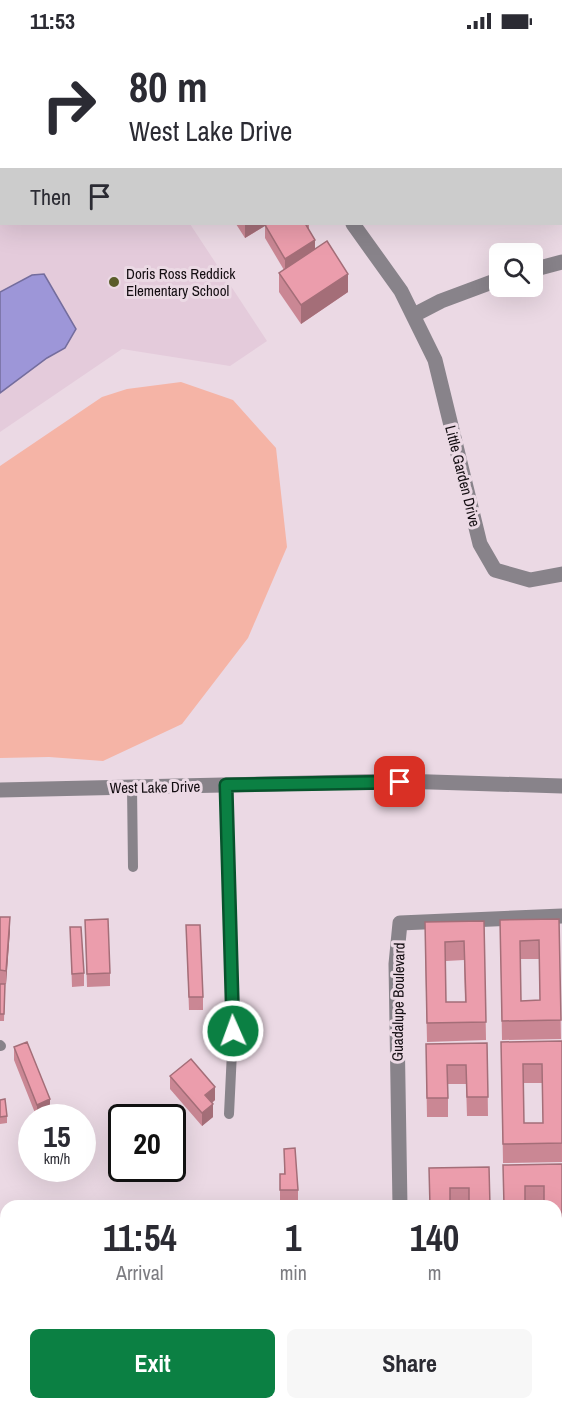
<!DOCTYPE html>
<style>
:root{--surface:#fff;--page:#f7f7f7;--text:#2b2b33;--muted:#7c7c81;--accent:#0b8043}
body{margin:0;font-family:"Archivo Narrow",sans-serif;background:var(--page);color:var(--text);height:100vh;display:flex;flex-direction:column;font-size:22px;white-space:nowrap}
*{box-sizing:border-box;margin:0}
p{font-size:20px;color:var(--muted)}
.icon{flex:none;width:33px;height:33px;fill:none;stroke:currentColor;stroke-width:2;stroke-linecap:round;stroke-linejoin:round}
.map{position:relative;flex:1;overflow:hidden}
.details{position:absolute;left:0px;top:1158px;width:562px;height:210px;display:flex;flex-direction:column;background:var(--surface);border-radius:18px 18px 0 0;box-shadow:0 6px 24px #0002}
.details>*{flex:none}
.top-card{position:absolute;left:0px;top:0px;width:562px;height:183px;box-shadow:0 6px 24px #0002;background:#fff;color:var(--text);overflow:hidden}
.fabs{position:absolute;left:489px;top:201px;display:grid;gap:12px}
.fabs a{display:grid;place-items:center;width:54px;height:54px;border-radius:9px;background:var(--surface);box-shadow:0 6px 24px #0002;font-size:30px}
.speed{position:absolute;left:18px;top:1062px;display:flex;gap:12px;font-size:30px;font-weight:700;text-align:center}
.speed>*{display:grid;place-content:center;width:78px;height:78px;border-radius:50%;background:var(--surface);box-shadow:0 6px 24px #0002;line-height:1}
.speed small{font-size:15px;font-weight:400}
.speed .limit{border:3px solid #111;border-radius:9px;background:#fff;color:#111}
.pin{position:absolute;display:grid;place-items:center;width:51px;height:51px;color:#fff;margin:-26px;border-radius:12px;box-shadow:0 3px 9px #0006}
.me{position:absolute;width:66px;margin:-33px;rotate:358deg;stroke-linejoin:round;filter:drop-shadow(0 0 4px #0008)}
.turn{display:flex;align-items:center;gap:21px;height:126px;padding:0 30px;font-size:27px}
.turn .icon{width:78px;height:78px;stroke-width:2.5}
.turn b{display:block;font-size:42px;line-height:51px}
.then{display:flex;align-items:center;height:57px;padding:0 30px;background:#0003;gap:12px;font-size:22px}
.eta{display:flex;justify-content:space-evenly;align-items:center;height:102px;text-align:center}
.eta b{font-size:36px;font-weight:800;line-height:42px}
.action{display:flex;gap:12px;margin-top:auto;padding:12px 30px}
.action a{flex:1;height:69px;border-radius:9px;background:var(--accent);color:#fff;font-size:24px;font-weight:800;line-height:69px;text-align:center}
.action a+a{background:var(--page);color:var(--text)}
.status{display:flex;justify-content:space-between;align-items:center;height:42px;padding:0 30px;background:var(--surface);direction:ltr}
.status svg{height:16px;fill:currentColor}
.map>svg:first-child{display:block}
.built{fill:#e4cbdb}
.green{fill:#f5b4a6}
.water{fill:#9d96d8;stroke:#746d9d;stroke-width:1.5}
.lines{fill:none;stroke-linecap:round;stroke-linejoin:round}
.service{stroke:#88838a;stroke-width:10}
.minor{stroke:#88838a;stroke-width:15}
.tertiary{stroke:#88838a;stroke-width:15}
.wall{fill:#ca8794;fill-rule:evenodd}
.shaded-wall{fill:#a46e78}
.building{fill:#eb9dac;stroke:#a46e78;stroke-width:1.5;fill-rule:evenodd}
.route-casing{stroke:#07532c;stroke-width:15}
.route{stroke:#0b8043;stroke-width:10}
.poi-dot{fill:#5a5c29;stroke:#ebd9e4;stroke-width:2}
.labels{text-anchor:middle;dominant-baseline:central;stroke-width:6;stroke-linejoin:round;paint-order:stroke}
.poi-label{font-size:15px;fill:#140e12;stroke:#ebd9e4;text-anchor:start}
.street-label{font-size:15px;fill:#140e12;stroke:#ebd9e4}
</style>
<div class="status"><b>11:53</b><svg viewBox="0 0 49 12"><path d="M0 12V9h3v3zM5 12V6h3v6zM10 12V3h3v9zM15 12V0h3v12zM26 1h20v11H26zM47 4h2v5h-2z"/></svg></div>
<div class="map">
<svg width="562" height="1368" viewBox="0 0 562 1368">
<rect width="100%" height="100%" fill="#ebd9e4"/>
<path class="built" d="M0,0L73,1L2,2V182H190L267,299L230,324L122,307L0,390Z"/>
<path class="green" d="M181,340L233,358L276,406L287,505L248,596L182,682L103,719L49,715L0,716V424L102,355L127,347Z"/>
<path class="water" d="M44,232L76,287L65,306L47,316L0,351V250L32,233Z"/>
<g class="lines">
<path class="service" d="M226,743L233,989L229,1072
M132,745L133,825
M0,1003L1,1004"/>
<path class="minor" d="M237,0L238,2
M353,182L401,249L435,318L480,502L495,528L530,538L562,532
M532,228L562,220
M414,273L441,259L500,237
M400,1164L396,922L400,881L562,874
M402,1362V1368"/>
<path class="tertiary" d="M0,748L400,739L562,744"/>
</g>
<path class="wall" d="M140,0H201L202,2H141Z
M287,0H319L316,2H288Z
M236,182H309V189L315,207L348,250L301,282L279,250V231L284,228L265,196V184L245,196Z
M0,875L10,888L6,942H0Z
M559,877L561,997L502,998L500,878ZM520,917H539L540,958L521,959Z
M85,878L110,931V944L87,945Z
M484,879L486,998L427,1000L425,899ZM464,918L465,960H446V919Z
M186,883L203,955V968H189Z
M70,885L84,931V944L72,945Z
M0,942H5L4,979H0Z
M501,1000L562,1023V1120L503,1121ZM523,1041H542L543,1081H524Z
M487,1001L488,1074H467L466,1042H448V1075H427L426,1021Z
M14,1005L50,1070L37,1076L14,1018Z
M170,1034L215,1058L212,1061L213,1075L202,1084L170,1047Z
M0,1058L7,1074V1081L0,1082Z
M284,1107L298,1148V1161H280V1132H284Z
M562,1122V1244H556V1164L544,1163H525L503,1123Z
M489,1125L490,1164H430L429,1126Z
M556,1246H562V1367L508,1368V1362H556Z
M434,1362H494V1368H434Z"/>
<path class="shaded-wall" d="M296,0H319L316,2H296Z
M245,182H268L245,196Z
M315,198V211L285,230V217Z
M348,232V250L301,282V263Z
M10,875V888L6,942V929Z
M215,1045V1058L205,1066V1053Z
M50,1057V1070L37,1076V1063Z
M213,1062V1075L202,1084V1071Z"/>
<path class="building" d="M149,0H186L183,2H150Z
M189,0H201L202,2H187Z
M338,0H344L345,2H335Z
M268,182H309L306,183L315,198L285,217L265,183Z
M327,199L348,232L301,263L279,231Z
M0,875H10L6,929L0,928Z
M108,877L110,931L87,932L85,878Z
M559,877L561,978L502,979L500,878ZM539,898L540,958L521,959L520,899Z
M484,879L486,980L427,981L425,880ZM464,899L466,960H446L445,900Z
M186,883H200L203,955H189Z
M70,885H81L84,931L72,932Z
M0,942H5L4,972H0Z
M562,999V1101L503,1102L501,1000ZM523,1022H542L543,1081H524Z
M27,1000L50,1057L37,1063L14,1005Z
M487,1001L488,1055H467L466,1023H447L448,1056H427L426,1002Z
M191,1017L215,1045L205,1053L213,1062L202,1071L170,1034Z
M5,1057L7,1074L0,1075V1058Z
M295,1106L298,1148H280V1132H285L284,1107Z
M562,1122V1225H556V1164H544V1144H525V1164H504L503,1123Z
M489,1125L490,1164H469V1146H450V1164H430L429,1126Z
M556,1246H562V1348H556Z"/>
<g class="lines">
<defs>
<path id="route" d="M233,989L226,743L400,740"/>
</defs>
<use href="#route" class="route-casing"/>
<use href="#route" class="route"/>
</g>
<circle class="poi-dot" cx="114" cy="240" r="6"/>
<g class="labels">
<g class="poi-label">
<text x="126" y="231">Doris Ross Reddick<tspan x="126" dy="17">Elementary School</tspan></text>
</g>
<g class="street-label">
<text transform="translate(463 434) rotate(76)">Little Garden Drive</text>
<text transform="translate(155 745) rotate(-1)">West Lake Drive</text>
<text transform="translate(398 960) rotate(-89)">Guadalupe Boulevard</text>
</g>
</g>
</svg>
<div class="fabs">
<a><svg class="icon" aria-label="search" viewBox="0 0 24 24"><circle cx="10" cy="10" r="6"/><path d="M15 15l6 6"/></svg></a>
</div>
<div class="speed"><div>15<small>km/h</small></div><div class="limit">20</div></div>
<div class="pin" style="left:400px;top:740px;background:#d93025"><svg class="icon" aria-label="arrive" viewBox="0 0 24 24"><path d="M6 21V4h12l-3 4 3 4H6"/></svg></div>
<svg class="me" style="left:233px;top:989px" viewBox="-20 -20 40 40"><circle r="17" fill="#0b8043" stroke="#fff" stroke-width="3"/><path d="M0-11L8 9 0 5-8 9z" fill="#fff"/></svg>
<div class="top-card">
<div class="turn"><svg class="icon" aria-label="right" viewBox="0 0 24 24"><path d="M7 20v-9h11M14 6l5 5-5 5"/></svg><div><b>80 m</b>West Lake Drive</div></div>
<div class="then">Then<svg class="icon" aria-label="arrive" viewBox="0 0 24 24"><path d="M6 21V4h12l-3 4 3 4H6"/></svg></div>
</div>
<section class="details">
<div class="eta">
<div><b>11:54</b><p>Arrival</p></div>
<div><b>1</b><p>min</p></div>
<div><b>140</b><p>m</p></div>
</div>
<div class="action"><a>Exit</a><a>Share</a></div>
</section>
</div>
